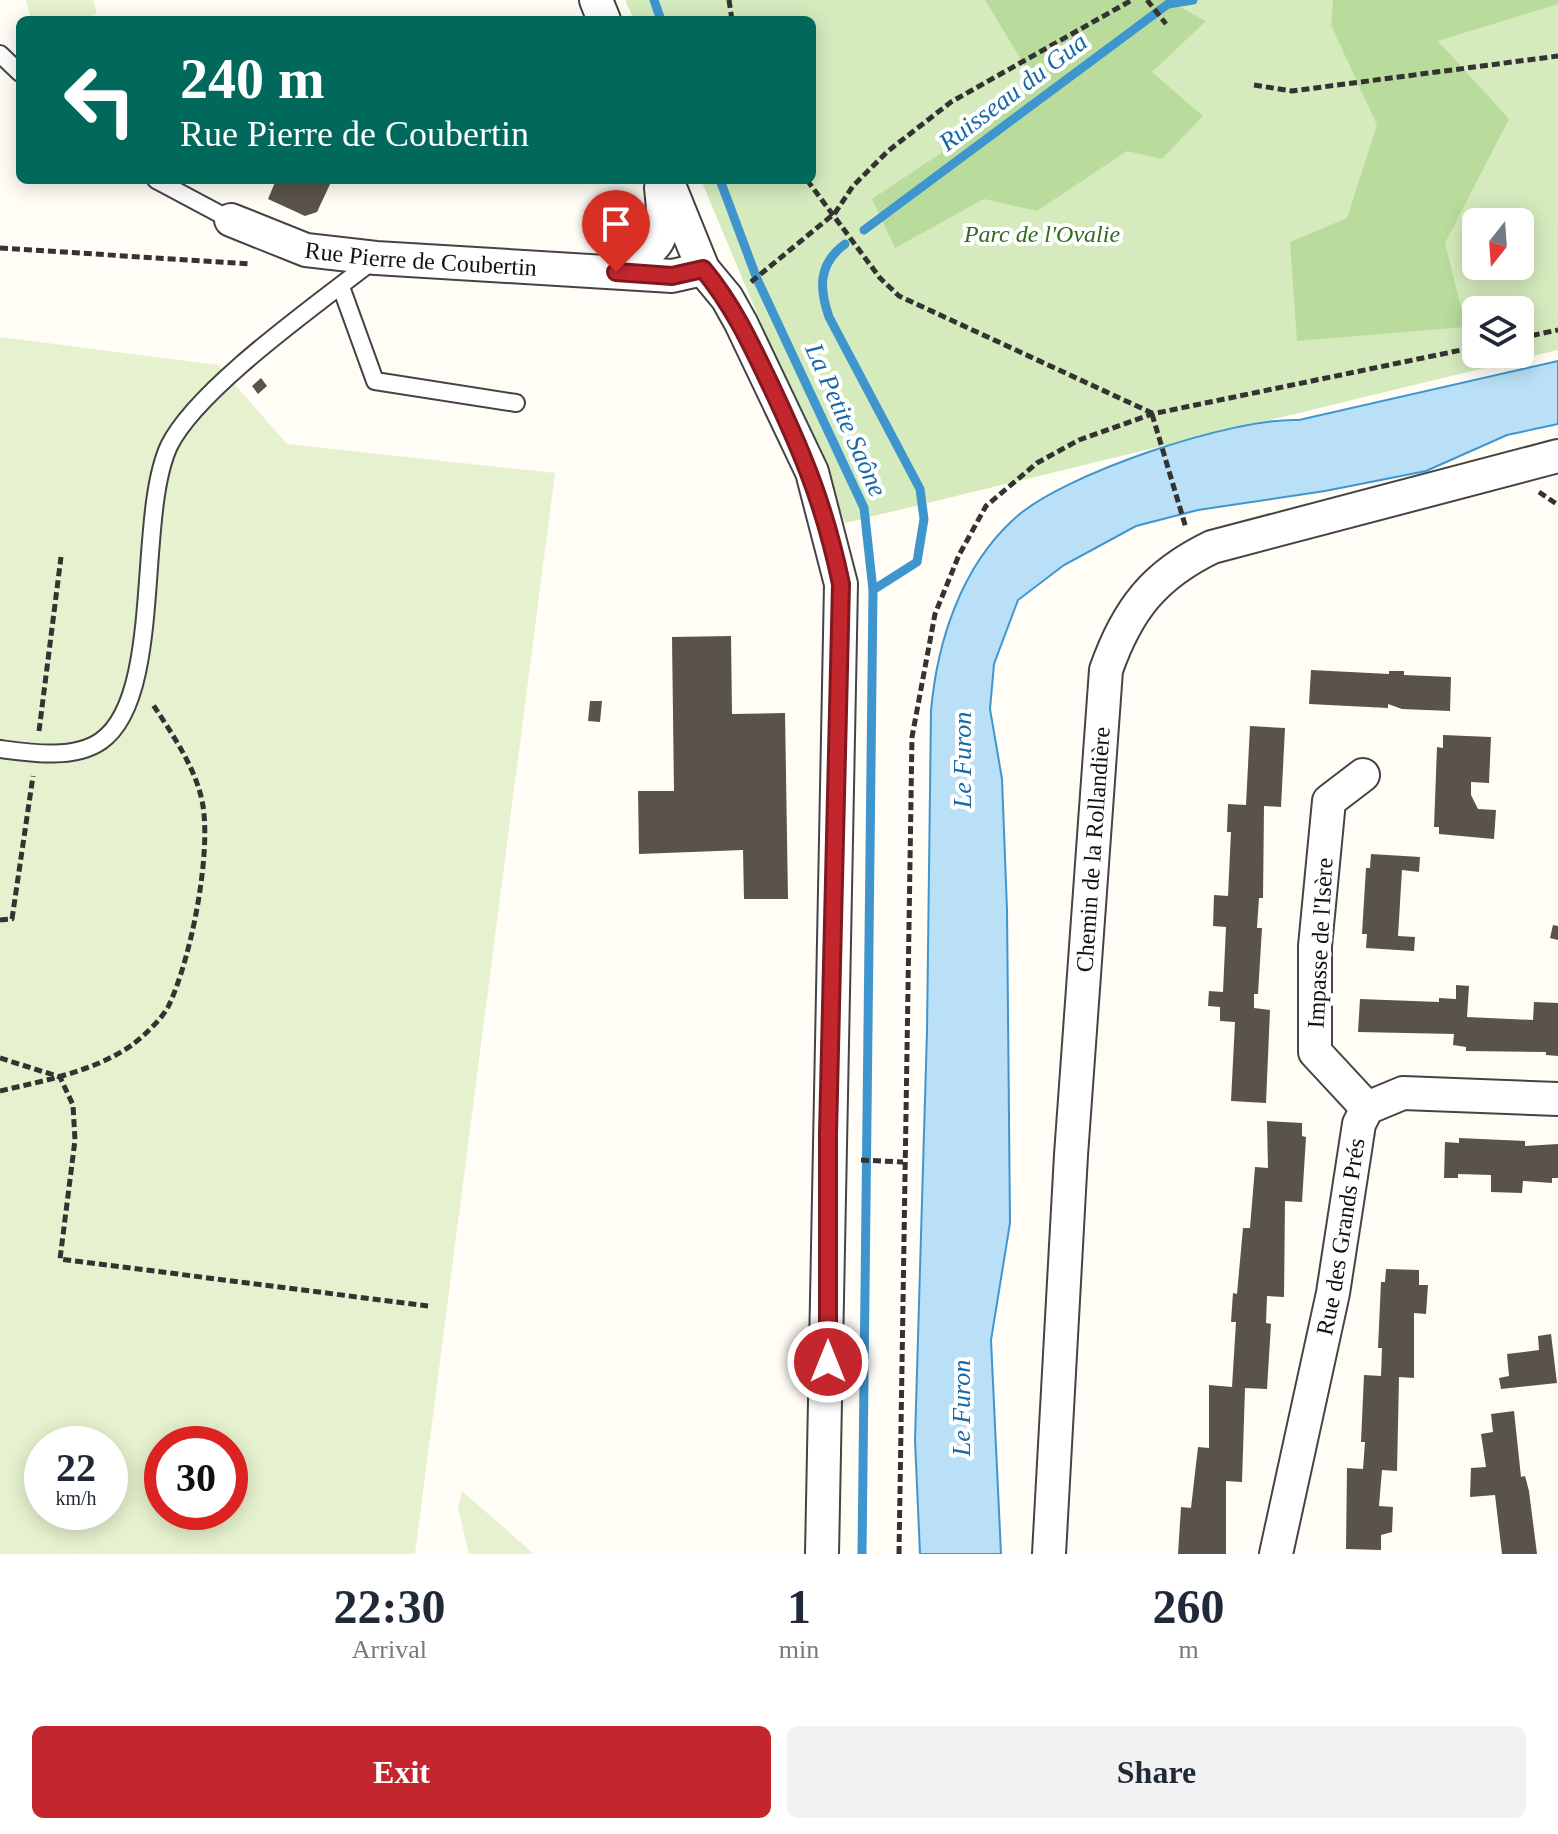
<!DOCTYPE html>
<meta charset="utf-8">
<style>
:root{--surface:#fff;--page:#f2f2f3;--text:#1f2937;--muted:#747a83;--accent:#c4262e}
body{margin:0;font-family:"Times New Roman",serif;background:var(--page);color:var(--text);height:100vh;display:flex;flex-direction:column;font-size:30px;white-space:nowrap}
*{box-sizing:border-box;margin:0}
p{font-size:26px;color:var(--muted)}
.icon{flex:none;width:44px;height:44px;fill:none;stroke:currentColor;stroke-width:2;stroke-linecap:round;stroke-linejoin:round}
.map{position:relative;height:1554px;overflow:hidden}
.panel{display:flex;flex-direction:column;background:var(--surface);flex:1}
.panel>*{flex:none}
.banner{position:absolute;left:16px;top:16px;width:800px;height:168px;border-radius:12px;box-shadow:0 4px 20px #0003;background:#00695c;color:#fff;overflow:hidden}
.needle{width:52px;rotate:197deg}
.fabs{position:absolute;left:1462px;top:208px;display:grid;gap:16px}
.fabs a{display:grid;place-items:center;width:72px;height:72px;border-radius:12px;background:var(--surface);box-shadow:0 4px 20px #0003;font-size:40px}
.speed{position:absolute;left:24px;top:1426px;display:flex;gap:16px;font-size:40px;font-weight:700;text-align:center}
.speed>*{display:grid;place-content:center;width:104px;height:104px;border-radius:50%;background:var(--surface);box-shadow:0 4px 20px #0003;line-height:1}
.speed small{font-size:20px;font-weight:400}
.speed .limit{border:12px solid #d22;background:#fff;color:#111}
.pin{position:absolute;display:grid;place-items:center;width:68px;height:68px;color:#fff;margin:-82px -34px;border-radius:50% 50% 50% 0;rotate:-45deg;box-shadow:0 0 8px #0007}
.pin .icon{rotate:45deg}
.me{position:absolute;width:88px;margin:-44px;rotate:0deg;stroke-linejoin:round;filter:drop-shadow(0 0 6px #0008)}
.turn{display:flex;align-items:center;gap:28px;height:168px;padding:0 32px;font-size:36px}
.turn .icon{width:104px;height:104px;stroke-width:2.5}
.turn b{display:block;font-size:56px;line-height:68px}
.eta{display:flex;justify-content:space-evenly;align-items:center;height:136px;text-align:center}
.eta b{font-size:48px;font-weight:600;line-height:56px}
.primary-button{display:flex;gap:16px;margin-top:auto;padding:16px 32px}
.primary-button a{flex:1;height:92px;border-radius:12px;background:var(--accent);color:#fff;font-size:32px;font-weight:600;line-height:92px;text-align:center}
.primary-button a+a{background:var(--page);color:var(--text)}
.map>svg:first-child{display:block}
.green{fill:#d5ebbd;fill-rule:evenodd}
.forest{fill:#b9dc9c}
.pitch{fill:#e6f2cf;fill-rule:evenodd}
.water{fill:#b9e0f7;stroke:#3f96cf;stroke-width:2}
.lines{fill:none;stroke-linecap:round;stroke-linejoin:round}
.stream{stroke:#3f96cf;stroke-width:9}
.building{fill:#5a524d}
.lane-casing{stroke:#444;stroke-width:20}
.street-casing{stroke:#444;stroke-width:36}
.path{stroke:#333;stroke-width:5;stroke-dasharray:8 4;stroke-linecap:butt}
.lane{stroke:#fff;stroke-width:16}
.street{stroke:#fff;stroke-width:32}
.route-casing{stroke:#7f191e;stroke-width:20}
.route{stroke:#c4262e;stroke-width:14}
.labels{text-anchor:middle;dominant-baseline:central;stroke-width:8;stroke-linejoin:round;paint-order:stroke}
.park-label{font-size:24px;font-style:italic;fill:#2f6b1f;stroke:#fff}
.street-label{font-size:24px;fill:#111;stroke:#fff}
.water-label{font-size:26px;font-style:italic;fill:#1768a6;stroke:#fff}
</style>
<div class="map">
<svg width="1558" height="1554" viewBox="0 0 1558 1554">
<rect width="100%" height="100%" fill="#fffdf5"/>
<path class="green" d="M625,0H1558V350L845,523L701,180H812V20H634ZM1476,222H1520V266H1476ZM1476,310H1520V354H1476Z"/>
<path class="forest" d="M985,0H1167L1206,21L1152,72L1203,116L1162,159L1127,151L1037,211L984,199L895,248L872,199L998,115L1035,83Z
M1333,0H1558V4L1438,41L1509,119L1445,243L1466,327L1297,341L1290,242L1347,218L1377,125L1331,25Z"/>
<path class="pitch" d="M26,0H93L97,14L76,20H31Z
M0,337L218,365L287,444L555,473L415,1554H0ZM42,1444H110V1512H42ZM162,1444H230V1512H162Z
M462,1491L534,1554H469L458,1508Z"/>
<path class="water" d="M1558,361V424L1507,435L1426,471L1325,491L1198,510L1136,526L1064,565L1018,600L994,664L990,709L1002,779L1007,910L1010,1223L991,1340L1001,1554H920L915,1440L927,1031L931,711C937,642 961,567 1014,519C1062,474 1234,417 1299,420Z"/>
<g class="lines">
<path class="stream" d="M654,0L661,20
M720,180L757,279L864,508L873,590L862,1554
M864,230L1168,4L1193,0
M845,244C818,264 819,288 829,317L920,489L924,519L917,562L873,590"/>
</g>
<path class="building" d="M276,180H332L317,212L305,216L268,199Z
M261,378L267,386L258,394L252,386Z
M731,636L732,714L785,713L788,899H744L743,850L639,854L638,791H674L672,637Z
M1311,670L1389,674V671H1404V675L1451,677L1450,711L1402,709L1388,704V708L1309,704Z
M590,701H602L600,722L588,721Z
M1250,726L1285,728L1281,807L1264,806L1263,898H1259L1257,928H1262L1258,994H1254V1008L1270,1010L1266,1103L1231,1101L1235,1022L1220,1021V1007L1208,1006L1209,991L1223,992L1226,927L1213,926L1214,895L1228,896L1231,832H1227L1228,804L1246,805Z
M1443,735L1491,737L1489,783L1471,782V795L1478,809L1496,810L1494,839L1439,834V827H1434L1437,747L1443,748Z
M1371,854L1420,857L1419,872L1402,870L1398,936L1415,937L1414,951L1366,948L1367,934H1362L1366,868H1370Z
M1553,925L1558,926V940L1550,938Z
M1456,985L1469,986L1467,1017L1533,1020L1534,1002L1558,1003V1056L1546,1055V1052L1466,1051V1047L1453,1045L1454,1034L1358,1032L1360,999L1439,1002V998L1456,999Z
M1267,1121L1302,1123V1136L1306,1137L1302,1202L1285,1201L1284,1297L1267,1296L1266,1323L1271,1324L1267,1389L1245,1388L1242,1482L1226,1481V1554H1178L1181,1507L1191,1508L1198,1447L1209,1448V1385L1232,1387L1236,1322H1231L1233,1293L1237,1294L1243,1228H1250L1255,1167L1268,1168Z
M1459,1138L1525,1141V1146L1558,1144V1178H1552V1183L1523,1181L1522,1193L1491,1192V1175L1458,1174V1178H1444L1445,1142L1459,1143Z
M1386,1269L1419,1270V1285H1428L1426,1314L1414,1313V1378L1399,1377L1397,1471L1382,1470L1379,1506L1393,1507L1392,1532L1381,1535V1550L1346,1549L1347,1468L1363,1469L1365,1442H1361L1364,1375L1381,1376L1382,1348H1378L1381,1282H1385Z
M1551,1334L1557,1383L1501,1389L1499,1378L1509,1376L1507,1354L1539,1350L1538,1336Z
M1514,1411L1521,1477L1525,1476L1529,1491L1537,1554H1502L1495,1495L1470,1497L1471,1468L1486,1467L1481,1434L1493,1432L1491,1414Z"/>
<g class="lines">
<defs>
<path id="lane" d="M0,54L20,73
M156,180L231,220
M341,287L375,381L516,403
M0,749C30,753 74,760 101,741C164,697 136,517 169,446C197,388 322,301 375,259"/>
<g id="street">
<path d="M596,0L604,20"/>
<path d="M667,180L703,269L727,298L741,323L812,472L841,584L822,1554"/>
<path id="s1" d="M231,220L306,250L376,258L672,276L703,269"/>
<path d="M616,272C662,246 667,241 661,188"/>
<path d="M1363,775L1329,801L1315,946V1052L1367,1108"/>
<path id="s2" d="M1049,1554L1071,1155L1106,670C1127,610 1154,575 1212,547L1558,456"/>
<path id="s3" d="M1276,1554L1333,1293L1359,1124L1367,1108L1403,1093L1558,1099"/>
</g>
</defs>
<use href="#lane" class="lane-casing"/>
<use href="#street" class="street-casing"/>
<path class="path" d="M729,0L732,20
M1147,0L1166,24
M1254,85L1292,91L1558,56
M807,180L880,278L899,296L1152,413
M0,248L251,264
M751,282L835,213L853,186L888,151L951,102L1132,0
M1520,338L1558,330
M1152,414L1186,528
M1539,492L1558,505
M39,731L61,557
M0,920L12,919L33,776
M0,1058L60,1077L73,1105L75,1140L60,1259L428,1306
M0,1091C46,1080 93,1072 132,1045C144,1036 163,1018 169,1005C191,958 211,857 203,806C197,769 172,734 152,703
M861,1160L903,1162
M899,1554L912,737L935,614L959,555L986,506L1037,463L1079,440L1152,414L1476,347"/>
<use href="#lane" class="lane"/>
<use href="#street" class="street"/>
</g>
<g class="lines">
<defs>
<path id="route" d="M616,272L672,276L703,269C733,305 751,344 771,386C804,456 825,507 841,584L828,1134V1362"/>
</defs>
<use href="#route" class="route-casing"/>
<use href="#route" class="route"/>
</g>
<g class="labels">
<g class="park-label">
<text x="1042" y="234">Parc de l'Ovalie</text>
</g>
<g class="street-label">
<text stroke="none"><textPath href="#s1" startOffset="196">Rue Pierre de Coubertin</textPath></text>
<text stroke="none"><textPath href="#s2" startOffset="706">Chemin de la Rollandière</textPath></text>
<text transform="translate(1320 943) rotate(-87)">Impasse de l'Isère</text>
<text stroke="none"><textPath href="#s3" startOffset="324">Rue des Grands Prés</textPath></text>
</g>
<g class="water-label">
<text transform="translate(1013 92) rotate(-37)">Ruisseau du Gua</text>
<text transform="translate(846 420) rotate(66)">La Petite Saône</text>
<text transform="translate(962 760) rotate(-90)">Le Furon</text>
<text transform="translate(961 1408) rotate(-90)">Le Furon</text>
</g>
</g>
</svg>
<div class="fabs">
<a><svg class="needle" viewBox="-14 -14 28 28"><path d="M0-13l5 13h-10z" fill="#e53935"/><path d="M0 13l5-13h-10z" fill="#747a83"/></svg></a>
<a><svg class="icon" aria-label="layers" viewBox="0 0 24 24"><path d="M12 4l9 5-9 5-9-5zM3 14l9 5 9-5"/></svg></a>
</div>
<div class="speed"><div>22<small>km/h</small></div><div class="limit">30</div></div>
<div class="pin" style="left:616px;top:272px;background:#d93025"><svg class="icon" aria-label="arrive" viewBox="0 0 24 24"><path d="M6 21V4h12l-3 4 3 4H6"/></svg></div>
<svg class="me" style="left:828px;top:1362px" viewBox="-20 -20 40 40"><circle r="17" fill="#c4262e" stroke="#fff" stroke-width="3"/><path d="M0-11L8 9 0 5-8 9z" fill="#fff"/></svg>
<div class="banner">
<div class="turn"><svg class="icon" aria-label="left" viewBox="0 0 24 24"><path d="M17 20v-9H6M10 6l-5 5 5 5"/></svg><div><b>240 m</b>Rue Pierre de Coubertin</div></div>
</div>
</div>
<section class="panel">
<div class="eta">
<div><b>22:30</b><p>Arrival</p></div>
<div><b>1</b><p>min</p></div>
<div><b>260</b><p>m</p></div>
</div>
<div class="primary-button"><a>Exit</a><a>Share</a></div>
</section>
